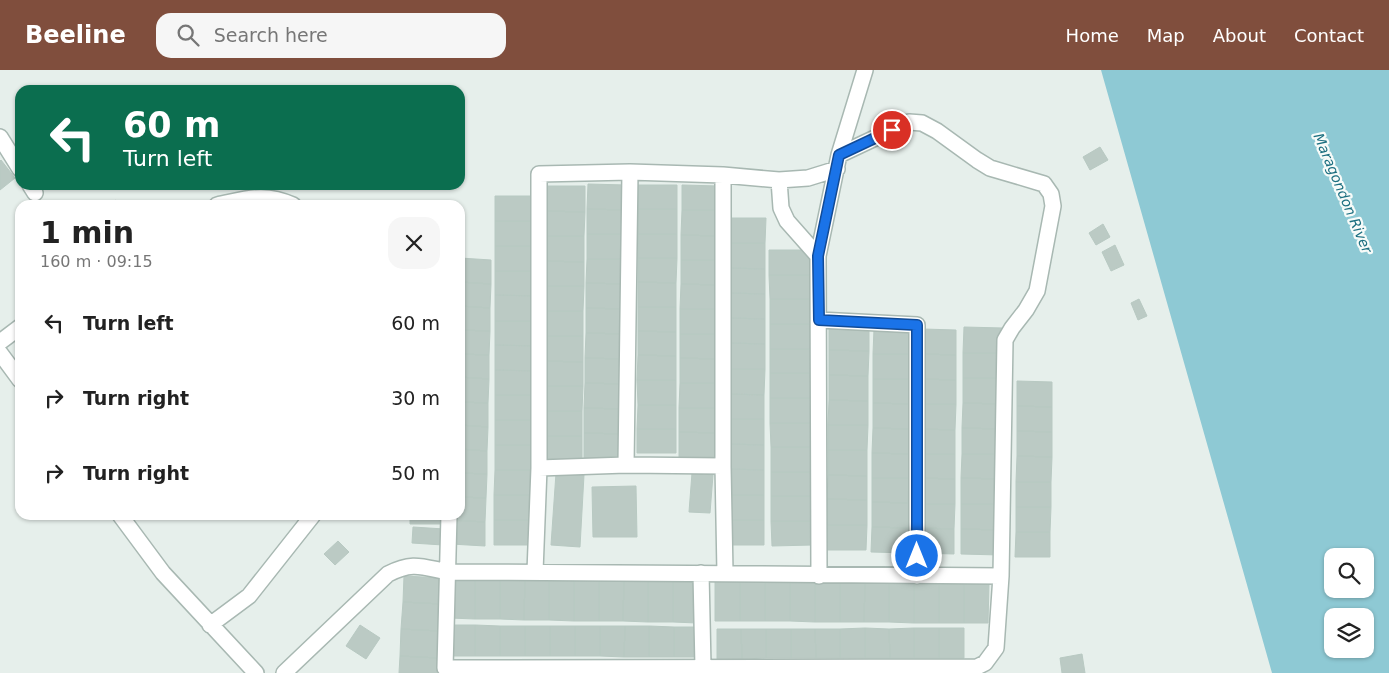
<!DOCTYPE html>
<meta charset="utf-8">
<style>
:root{--surface:#fff;--page:#f6f6f6;--text:#222;--muted:#767676;--accent:#804e3d}
body{margin:0;font-family:"DejaVu Sans",sans-serif;background:var(--page);color:var(--text);height:100vh;display:flex;flex-direction:column;font-size:19px;white-space:nowrap}
*{box-sizing:border-box;margin:0}
p{font-size:16px;color:var(--muted)}
.icon{flex:none;width:28px;height:28px;fill:none;stroke:currentColor;stroke-width:2;stroke-linecap:round;stroke-linejoin:round}
.map{position:relative;flex:1;overflow:hidden}
.sheet{position:absolute;left:15px;top:130px;width:450px;height:320px;display:flex;flex-direction:column;background:var(--surface);border-radius:15px;box-shadow:0 1px 4px #0004}
.sheet>*{flex:none}
.hud{position:absolute;left:15px;top:15px;width:450px;height:105px;border-radius:15px;box-shadow:0 1px 4px #0004;background:#0b6e4f;color:#fff;overflow:hidden}
.buttons{position:absolute;left:1324px;top:478px;display:grid;gap:10px}
.buttons a{display:grid;place-items:center;width:50px;height:50px;border-radius:10px;background:var(--surface);box-shadow:0 1px 4px #0004;font-size:25px}
.pin{position:absolute;display:grid;place-items:center;width:42px;height:42px;color:#fff;margin:-21px;border:2px solid #fff;border-radius:50%;box-shadow:0 1px 5px #0007}
.me{position:absolute;width:55px;margin:-28px;rotate:0deg;stroke-linejoin:round;filter:drop-shadow(0 0 4px #0008)}
.turn{display:flex;align-items:center;gap:18px;height:105px;padding:0 25px;font-size:22px}
.turn .icon{width:65px;height:65px;stroke-width:2.5}
.turn b{display:block;font-size:35px;line-height:42px}
.round{display:grid;place-items:center;flex:none;width:52px;height:52px;border-radius:15px;background:var(--page)}
.summary{display:flex;align-items:center;justify-content:space-between;height:85px;padding:0 25px}
h1{font-size:30px;font-weight:600;line-height:38px}
ul{padding:0;list-style:none}
li{display:flex;align-items:center;gap:15px;height:75px;padding:0 25px}
li div{flex:1}
li b{display:block;font-size:19px}
li em{font-style:normal}
header{display:flex;align-items:center;gap:30px;box-sizing:border-box;height:70px;padding:0 25px;background:var(--accent);color:#fff}
header strong{font-size:24px}
nav{display:flex;gap:28px;margin-inline-start:auto;font-size:18px}
.search{width:350px;height:45px;background:var(--page);display:flex;align-items:center;gap:12px;box-sizing:border-box;padding:0 18px;border-radius:15px;color:var(--muted);font-size:19px}
.map>svg:first-child{display:block}
.water{fill:#8ec9d4;fill-rule:evenodd}
.building{fill:#bbcac4;stroke:#b8c9c2}
.lines{fill:none;stroke-linecap:round;stroke-linejoin:round}
.minor-casing{stroke:#a8b8b2;stroke-width:18}
.minor{stroke:#fff;stroke-width:15}
.route-casing{stroke:#114b97;stroke-width:12}
.route{stroke:#1a73e8;stroke-width:9}
.labels{text-anchor:middle;dominant-baseline:central;stroke-width:4.5;stroke-linejoin:round;paint-order:stroke}
.water-label{font-size:14px;font-style:italic;fill:#1c6f80;stroke:#f7fbf9}
</style>
<header>
<strong>Beeline</strong>
<div class="search"><svg class="icon" aria-label="search" viewBox="0 0 24 24"><circle cx="10" cy="10" r="6"/><path d="M15 15l6 6"/></svg>Search here</div>
<nav><a>Home</a><a>Map</a><a>About</a><a>Contact</a></nav>
</header>
<div class="map">
<svg width="1389" height="603" viewBox="0 0 1389 603">
<rect width="100%" height="100%" fill="#e6efeb"/>
<path class="water" d="M1101,0H1389V603H1272ZM1332,486H1365V519H1332ZM1332,546H1365V579H1332Z"/>
<path class="building" d="M1100,77L1108,90L1090,100L1083,87Z
M1,90L15,108L0,120V91Z
M588,114L626,115V140L587,139Z
M638,115H677V139H638Z
M682,115L719,116V140H682Z
M545,116H585V142L545,141Z
M495,126H535V151H495Z
M116,130L120,135H109Z
M587,139L626,140L625,164H587Z
M638,139H677V164H638Z
M682,140H719L718,166L681,165Z
M545,141L585,142L584,166H544Z
M731,148H766L765,173H730Z
M495,151H535V176H495Z
M1103,154L1110,167L1096,175L1089,163Z
M587,164H625V189H587Z
M638,164H677V188H638Z
M681,165L718,166V190H681Z
M544,166H584V192L544,191Z
M730,173H765V199L730,198Z
M1115,175L1124,195L1111,201L1102,182Z
M495,176H535V201H495Z
M769,180H809L810,205H769Z
M460,188L491,190V214L460,212Z
M638,188H677L676,213L638,212Z
M587,189H625V214L586,213Z
M681,190H718V215L681,214Z
M544,191L584,192V216H544Z
M730,198L765,199V224L730,223Z
M495,201H535V226L495,225Z
M769,205H810V229H770Z
M460,212L491,214L490,238L460,236Z
M638,212L676,213V237H638Z
M586,213L625,214L624,239L586,238Z
M681,214L718,215L717,239H680Z
M544,216H584L583,241H543Z
M730,223L765,224V249L730,248Z
M495,225L535,226V251H495Z
M770,229H810V254H770Z
M1139,229L1147,246L1138,250L1131,233Z
M460,236L490,238V261L460,260Z
M638,237H676V262L638,261Z
M586,238L624,239V264L586,263Z
M680,239H717V264H680Z
M543,241H583V266H543Z
M730,248L765,249V274L730,273Z
M495,251H535V276L495,275Z
M770,254H810V279H770Z
M829,255L869,256V281L829,280Z
M964,257L1003,258L1002,283H963Z
M874,259L911,260L910,284H873Z
M923,259L956,260V285L923,284Z
M460,260L490,261L489,285L460,284Z
M638,261L676,262V286L638,285Z
M586,263L624,264V289L585,288Z
M680,264H717V289L680,288Z
M543,266H583V292L543,291Z
M730,273L765,274V299H730Z
M495,275L535,276V301L495,300Z
M770,279H810V303H770Z
M829,280L869,281L868,306L829,305Z
M963,283H1002V308H963Z
M460,284L489,285V309L460,307Z
M873,284H910V309H873Z
M923,284L956,285V310L922,309Z
M638,285L676,286V310H637Z
M585,288L624,289L623,314L585,313Z
M680,288L717,289V313H680Z
M543,291L583,292V316H543Z
M730,299H765L764,325L730,324Z
M495,300L535,301V325H495Z
M770,303H810L811,328H770Z
M829,305L868,306V331L829,330Z
M460,307L489,309L488,333L460,332Z
M963,308H1002L1001,334L963,333Z
M873,309H910V334L873,333Z
M922,309L956,310V334H922Z
M637,310H676V335H638Z
M1017,311L1052,312V337L1017,336Z
M585,313L623,314V339L584,338Z
M680,313H717L716,338H679Z
M543,316H583L582,341H542Z
M730,324L764,325V349H729Z
M495,325H535V350H495Z
M770,328H811V353H770Z
M829,330L868,331V355H828Z
M460,332L488,333V357L460,355Z
M873,333L910,334L909,359L873,358Z
M963,333L1001,334V359L962,358Z
M922,334H956L955,360L922,359Z
M638,335H676V359H637Z
M1017,336L1052,337V362L1017,361Z
M584,338L623,339V364L584,363Z
M679,338H716V363L679,362Z
M542,341H582V366H542Z
M729,349H764V375L729,374Z
M495,350H535V375H495Z
M770,353H811V377H771Z
M460,355L488,357L487,381L460,379Z
M828,355H868L867,380H828Z
M873,358L909,359V384L872,383Z
M962,358L1001,359V384H962Z
M637,359H676V383H637Z
M922,359L955,360V384H921Z
M1017,361L1052,362V387L1017,386Z
M679,362L716,363V387H679Z
M584,363L623,364L622,388H584Z
M542,366H582V392L542,391Z
M729,374L764,375V400L729,399Z
M495,375H535V400H495Z
M771,377H811V402H771Z
M460,379L487,381V404L460,403Z
M828,380H867V406L828,405Z
M872,383L909,384V408H872Z
M921,384H955V409L921,408Z
M962,384H1001V409L961,408Z
M1017,386L1052,387L1051,412H1016Z
M729,399L764,400V425H729Z
M495,400H535V425H494Z
M771,402H811V426H771Z
M460,403L487,404L486,428L460,427Z
M556,403L584,405L580,477L551,475Z
M692,403L713,405L710,443L689,442Z
M828,405L867,406V430L827,429Z
M872,408H909L908,433L872,432Z
M921,408L955,409V434H921Z
M961,408L1001,409L1000,434H961Z
M1016,412H1051V437H1016Z
M636,416L637,467H593L592,417Z
M494,425H535V450H494Z
M729,425H764V450H729Z
M771,426H811L812,451H771Z
M460,427L486,428L485,452L451,450V445H460Z
M827,429L867,430V455H827Z
M872,432L908,433V458L872,457Z
M921,434H955L954,459L920,458Z
M961,434H1000V460L961,459Z
M1016,437H1051L1050,462H1016Z
M410,445H442V454H410Z
M451,450L485,452V476L451,474Z
M494,450H535V475H494Z
M729,450H764V475H729Z
M771,451H812V475L772,476Z
M827,455H867L866,480H827Z
M413,457L444,459L443,475L412,473Z
M872,457L908,458V483L871,482Z
M920,458L954,459V484L920,483Z
M961,459L1000,460V485L961,484Z
M1016,462H1050V487H1015Z
M338,471L349,482L335,495L324,484Z
M404,506L442,508L441,534L403,532Z
M450,506L475,507V549L450,548Z
M475,507H500V549H475Z
M500,507H525L524,550L500,549Z
M525,507L549,508V550H524Z
M549,508H574V551L549,550Z
M574,508L599,509V551H574Z
M599,509H624L623,551H599Z
M624,509L648,510V552L623,551Z
M648,510H673V552H648Z
M673,510L698,511L697,553L673,552Z
M715,511L740,512V551H715Z
M740,512H765V551H740Z
M765,512H790V551H765Z
M790,512L815,513V552L790,551Z
M815,513H840V552H815Z
M840,513H865L864,552H840Z
M865,513H889V552H864Z
M889,513L914,514V553L889,552Z
M914,514H939V553H914Z
M939,514H964V553H939Z
M964,514H989L988,553H964Z
M403,532L441,534L439,561L401,559Z
M360,555L380,568L366,589L346,576Z
M450,555H475V586H450Z
M475,555L500,556V586H475Z
M500,556H525V586H500Z
M525,556H550V586H525Z
M550,556H575V586H550Z
M575,556H600V586H575Z
M600,556H625L624,587L600,586Z
M625,556H649V587H624Z
M649,556L674,557V587H649Z
M674,557H699V587H674Z
M865,558L889,559L890,588H865Z
M865,558V588H840V559Z
M914,558H939V588H914Z
M914,558V588H890L889,559Z
M939,558H964V588H939Z
M401,559L439,561L438,588L400,586Z
M717,559H741L742,589H717Z
M741,559H766V588L742,589Z
M766,559H791V588H766Z
M791,559H815L816,588H791Z
M815,559H840V588H816Z
M1082,584L1085,603H1062L1060,588Z
M400,586L438,588L437,603H399Z"/>
<g class="lines">
<defs>
<path id="minor" d="M0,67L20,99
M723,105L779,110L808,108L837,99
M779,110L781,138L787,151L818,186
M30,115L35,123
M217,135C247,129 264,122 293,135
M819,250L917,255V506
M0,272L20,257
M0,283L20,310
M626,395L630,102
M539,398L626,395L723,396
M120,445L163,503L256,603
M449,445L445,598L977,597L985,593L996,578L1001,506L1005,270L1012,258L1026,240L1037,221L1053,136L1051,124L1044,114L990,98L977,90L937,61L922,53L909,52L839,85
M535,502L539,398V104L630,102L723,105V396L725,503
M701,503L703,597
M819,506L818,186L839,85L865,0
M210,555L249,526L313,445
M284,603L388,504C413,491 422,497 448,502C632,502 817,505 1001,506"/>
</defs>
<use href="#minor" class="minor-casing"/>
<use href="#minor" class="minor"/>
</g>
<g class="lines">
<defs>
<path id="route" d="M892,60L839,85L818,186L819,250L917,255V486"/>
</defs>
<use href="#route" class="route-casing"/>
<use href="#route" class="route"/>
</g>
<g class="labels">
<g class="water-label">
<text transform="translate(1343 123) rotate(67)">Maragondon River</text>
</g>
</g>
</svg>
<div class="buttons">
<a><svg class="icon" aria-label="search" viewBox="0 0 24 24"><circle cx="10" cy="10" r="6"/><path d="M15 15l6 6"/></svg></a>
<a><svg class="icon" aria-label="layers" viewBox="0 0 24 24"><path d="M12 4l9 5-9 5-9-5zM3 14l9 5 9-5"/></svg></a>
</div>
<div class="pin" style="left:892px;top:60px;background:#d93025"><svg class="icon" aria-label="arrive" viewBox="0 0 24 24"><path d="M6 21V4h12l-3 4 3 4H6"/></svg></div>
<svg class="me" style="left:917px;top:486px" viewBox="-20 -20 40 40"><circle r="17" fill="#1a73e8" stroke="#fff" stroke-width="3"/><path d="M0-11L8 9 0 5-8 9z" fill="#fff"/></svg>
<div class="hud">
<div class="turn"><svg class="icon" aria-label="left" viewBox="0 0 24 24"><path d="M17 20v-9H6M10 6l-5 5 5 5"/></svg><div><b>60 m</b>Turn left</div></div>
</div>
<section class="sheet">
<div class="summary"><div><h1>1 min</h1><p>160 m · 09:15</p></div><a class="round"><svg class="icon" aria-label="close" viewBox="0 0 24 24"><path d="M6 6l12 12M18 6L6 18"/></svg></a></div>
<ul>
<li><svg class="icon" aria-label="left" viewBox="0 0 24 24"><path d="M17 20v-9H6M10 6l-5 5 5 5"/></svg><div><b>Turn left</b></div><em>60 m</em></li>
<li><svg class="icon" aria-label="right" viewBox="0 0 24 24"><path d="M7 20v-9h11M14 6l5 5-5 5"/></svg><div><b>Turn right</b></div><em>30 m</em></li>
<li><svg class="icon" aria-label="right" viewBox="0 0 24 24"><path d="M7 20v-9h11M14 6l5 5-5 5"/></svg><div><b>Turn right</b></div><em>50 m</em></li>
</ul>
</section>
</div>
